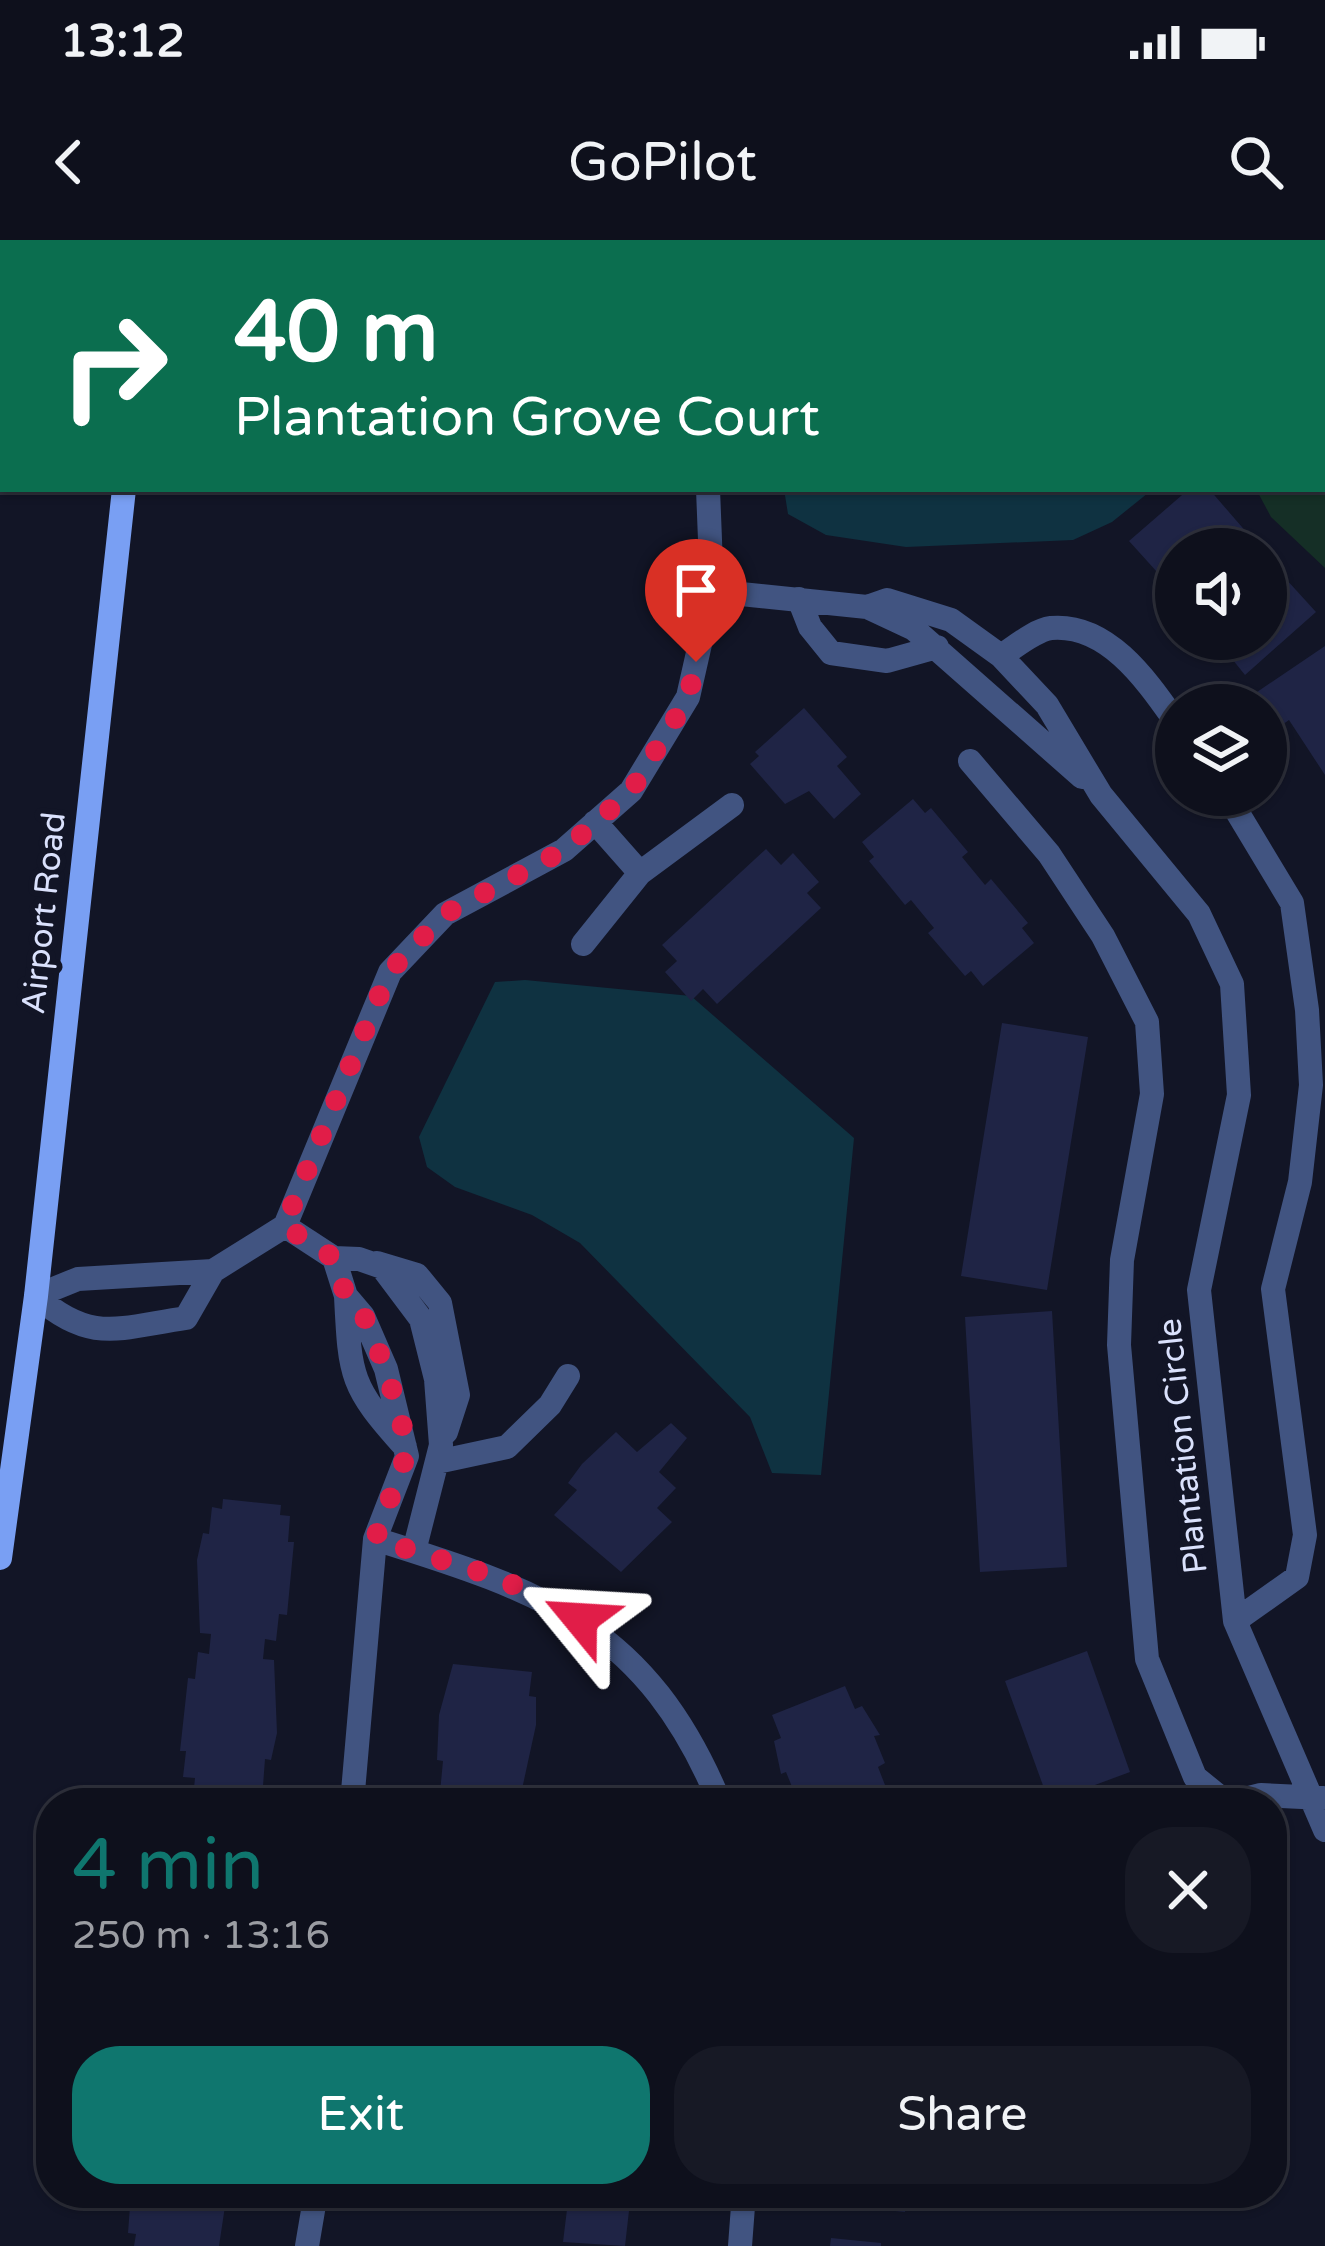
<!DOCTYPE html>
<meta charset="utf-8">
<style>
:root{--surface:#0e101c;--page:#171925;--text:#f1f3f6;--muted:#9b9da3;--line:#2e303b;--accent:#0f766e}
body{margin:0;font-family:"Varela Round",sans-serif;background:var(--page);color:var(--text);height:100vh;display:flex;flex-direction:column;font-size:45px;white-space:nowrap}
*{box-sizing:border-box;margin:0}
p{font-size:39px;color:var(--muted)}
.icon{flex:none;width:66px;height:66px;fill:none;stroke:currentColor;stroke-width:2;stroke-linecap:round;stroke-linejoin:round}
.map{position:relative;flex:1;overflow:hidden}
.panel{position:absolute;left:36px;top:1548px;width:1251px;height:420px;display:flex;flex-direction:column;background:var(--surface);border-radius:48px;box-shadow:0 3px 9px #0004,0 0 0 3px var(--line)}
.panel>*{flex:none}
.guide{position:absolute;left:0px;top:0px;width:1326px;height:252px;box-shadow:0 3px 9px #0004,0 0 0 3px var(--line);background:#0b6e4f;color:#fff;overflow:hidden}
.fabs{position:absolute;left:1155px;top:288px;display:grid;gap:24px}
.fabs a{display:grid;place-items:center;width:132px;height:132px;border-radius:50%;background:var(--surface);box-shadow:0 3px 9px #0004,0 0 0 3px var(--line);font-size:60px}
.pin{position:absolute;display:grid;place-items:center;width:102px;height:102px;color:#fff;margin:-123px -51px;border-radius:50% 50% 50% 0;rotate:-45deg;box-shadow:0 0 12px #0007}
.pin .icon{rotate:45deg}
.me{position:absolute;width:132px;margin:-66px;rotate:297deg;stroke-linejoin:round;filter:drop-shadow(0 0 9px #0008)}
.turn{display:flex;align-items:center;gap:42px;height:252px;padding:0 36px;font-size:54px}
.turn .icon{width:156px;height:156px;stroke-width:2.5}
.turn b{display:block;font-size:84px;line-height:102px}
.round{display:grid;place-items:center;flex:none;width:126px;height:126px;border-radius:48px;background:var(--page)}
.overview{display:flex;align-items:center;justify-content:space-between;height:204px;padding:0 36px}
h1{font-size:72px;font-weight:600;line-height:90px;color:var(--accent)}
.button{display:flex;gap:24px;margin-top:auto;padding:24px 36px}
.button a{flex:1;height:138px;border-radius:48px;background:var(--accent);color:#fff;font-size:48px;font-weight:600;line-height:138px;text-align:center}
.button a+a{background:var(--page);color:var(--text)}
.status{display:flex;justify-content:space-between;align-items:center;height:84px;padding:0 60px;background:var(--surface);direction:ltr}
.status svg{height:33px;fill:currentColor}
header{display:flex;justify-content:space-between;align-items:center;height:156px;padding:0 36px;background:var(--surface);font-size:54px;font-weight:600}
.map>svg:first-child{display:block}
.green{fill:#152f26}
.water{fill:#0f3241}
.building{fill:#1f2445}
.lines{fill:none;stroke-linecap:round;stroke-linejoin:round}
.street{stroke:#415481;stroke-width:24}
.secondary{stroke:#799ff3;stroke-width:24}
.route{stroke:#e11d48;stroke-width:21;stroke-dasharray:0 37.8}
.labels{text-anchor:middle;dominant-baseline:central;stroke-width:12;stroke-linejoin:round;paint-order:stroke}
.street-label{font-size:33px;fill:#dae1fc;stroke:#121526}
</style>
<div class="status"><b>13:12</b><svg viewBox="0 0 49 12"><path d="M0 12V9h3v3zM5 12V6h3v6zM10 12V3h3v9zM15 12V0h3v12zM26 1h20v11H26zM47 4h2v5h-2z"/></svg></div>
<header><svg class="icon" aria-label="back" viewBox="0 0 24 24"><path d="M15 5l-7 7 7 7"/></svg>GoPilot<svg class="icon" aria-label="search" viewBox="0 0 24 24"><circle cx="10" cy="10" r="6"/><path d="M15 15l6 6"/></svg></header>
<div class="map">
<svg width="1325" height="2006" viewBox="0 0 1325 2006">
<rect width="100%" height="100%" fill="#121526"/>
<path class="green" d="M1325,16V328L1271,277L1256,249H1323Z"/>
<path class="water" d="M830,0H1234V3H829Z
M784,249H1153L1112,282L1073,300L906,307L826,295L788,274Z
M525,740L691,756L854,898L821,1235L772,1233L750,1177L580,1003L532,975L455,947L427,927L419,897L495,742Z"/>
<path class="building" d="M1189,249H1209L1261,309H1176V353L1129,301Z
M1266,317L1316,372L1245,435L1216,399H1266Z
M1325,406V535L1289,480L1279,487L1257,452Z
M804,468L847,517L837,526L861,554L834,579L809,551L785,564L750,524L759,516L755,512Z
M913,559L925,573L931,568L968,612L962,617L985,645L991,639L1028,683L1022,688L1034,703L983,746L971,731L965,736L928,693L934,688L911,660L905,665L869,621L874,617L862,602Z
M766,609L781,625L793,613L819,642L807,653L821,668L717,764L703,749L691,761L665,732L677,721L662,705Z
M1002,783L1088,797L1047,1050L961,1036Z
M1052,1071L1067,1327L980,1332L965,1077Z
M671,1183L687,1198L659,1232L676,1248L657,1268L672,1282L621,1332L554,1275L577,1250L568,1243L582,1224L616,1192L637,1212Z
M223,1259L281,1265L280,1275L290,1276L288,1302H294L287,1375L279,1374L276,1401L265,1399L263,1419L274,1420L277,1493L271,1520L265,1519L263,1546L252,1545L251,1554L194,1548L195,1538L183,1537L186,1511H180L188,1438L195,1439L198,1412L209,1414L211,1394L200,1393L197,1320L203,1293L209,1294L212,1267L222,1269Z
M1087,1411L1130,1532L1049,1562L1005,1441Z
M453,1424L532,1432L529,1456L536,1457V1485L519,1563H439L443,1521L437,1520L439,1475Z
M845,1446L855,1469L862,1466L880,1495L874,1496L885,1523L878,1527L892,1563H807L804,1556L797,1559L786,1532L781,1534L774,1501L781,1498L772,1475Z
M131,1953H227L219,2006H134L136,1994L128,1993Z
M569,1953H648L647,1964L630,1962L625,2006L563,2002Z
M827,1953H907L905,1972L826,1964Z
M831,1998L881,2003V2006H830Z"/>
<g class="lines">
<path class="street" d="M755,3L757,0
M712,351L867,367L914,389L1082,537
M799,359L810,387L831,413L887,421L937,407
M867,367L887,360L951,380L1001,416L1047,465L1101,555L1199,674L1232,744L1239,855L1199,1050L1235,1381L1325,1590
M1001,416C1015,407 1035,390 1051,388C1108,383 1147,441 1176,482
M970,521L1049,614L1103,696L1147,782L1152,854L1122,1020L1119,1105L1147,1419L1195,1537L1227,1563
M1227,555L1292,663L1307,770L1311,845L1300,942L1273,1049L1305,1295L1297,1337L1235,1381
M595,582L640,633
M583,704L640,633L732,565
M285,986L334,1018L359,1019L382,1027L421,1079L436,1139L441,1205L414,1311
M334,1018L346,1056L363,1076L386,1129L407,1216L375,1299L352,1563
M377,1023L417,1035L440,1063L458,1155L446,1192
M213,1031L285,986L390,732L445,674L564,610L631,551L688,457L712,351L708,249
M213,1031L186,1078C118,1088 91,1104 36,1056L78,1039Z
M346,1056C350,1137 350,1146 405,1207
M437,1222L507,1207L550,1165L568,1136
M375,1299C545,1352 647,1387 720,1563
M1229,1563L1261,1555L1323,1558
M369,1953L422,1958L459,1953
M307,2006L316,1953
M740,2006L744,1953"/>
<path class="secondary" d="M151,3V0
M0,1318L36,1056L124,249"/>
</g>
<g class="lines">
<path class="route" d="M580,1379L500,1338L375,1299L406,1216L402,1184L386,1129L364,1076L346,1056L334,1018L284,986L389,732L445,674L564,610L631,551L688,458L696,422"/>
</g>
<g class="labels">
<g class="street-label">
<text transform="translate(44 673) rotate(-84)">Airport Road</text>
<text transform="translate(1183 1206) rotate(-96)">Plantation Circle</text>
</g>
</g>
</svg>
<div class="fabs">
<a><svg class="icon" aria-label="sound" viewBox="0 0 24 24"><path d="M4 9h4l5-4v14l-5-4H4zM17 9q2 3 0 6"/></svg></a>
<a><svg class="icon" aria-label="layers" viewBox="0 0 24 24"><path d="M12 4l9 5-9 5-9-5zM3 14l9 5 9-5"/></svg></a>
</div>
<div class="pin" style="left:696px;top:422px;background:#d93025"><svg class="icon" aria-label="arrive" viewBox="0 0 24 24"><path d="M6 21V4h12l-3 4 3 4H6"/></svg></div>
<svg class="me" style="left:580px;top:1379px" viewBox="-20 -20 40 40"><path d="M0-17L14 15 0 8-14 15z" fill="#e11d48" stroke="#fff" stroke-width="4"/></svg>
<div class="guide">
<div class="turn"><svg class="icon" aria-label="right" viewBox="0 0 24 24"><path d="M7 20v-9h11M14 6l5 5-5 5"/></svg><div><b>40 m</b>Plantation Grove Court</div></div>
</div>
<section class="panel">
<div class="overview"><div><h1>4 min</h1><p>250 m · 13:16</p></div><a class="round"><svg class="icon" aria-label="close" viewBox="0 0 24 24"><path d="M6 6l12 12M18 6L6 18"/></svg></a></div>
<div class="button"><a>Exit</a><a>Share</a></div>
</section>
</div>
